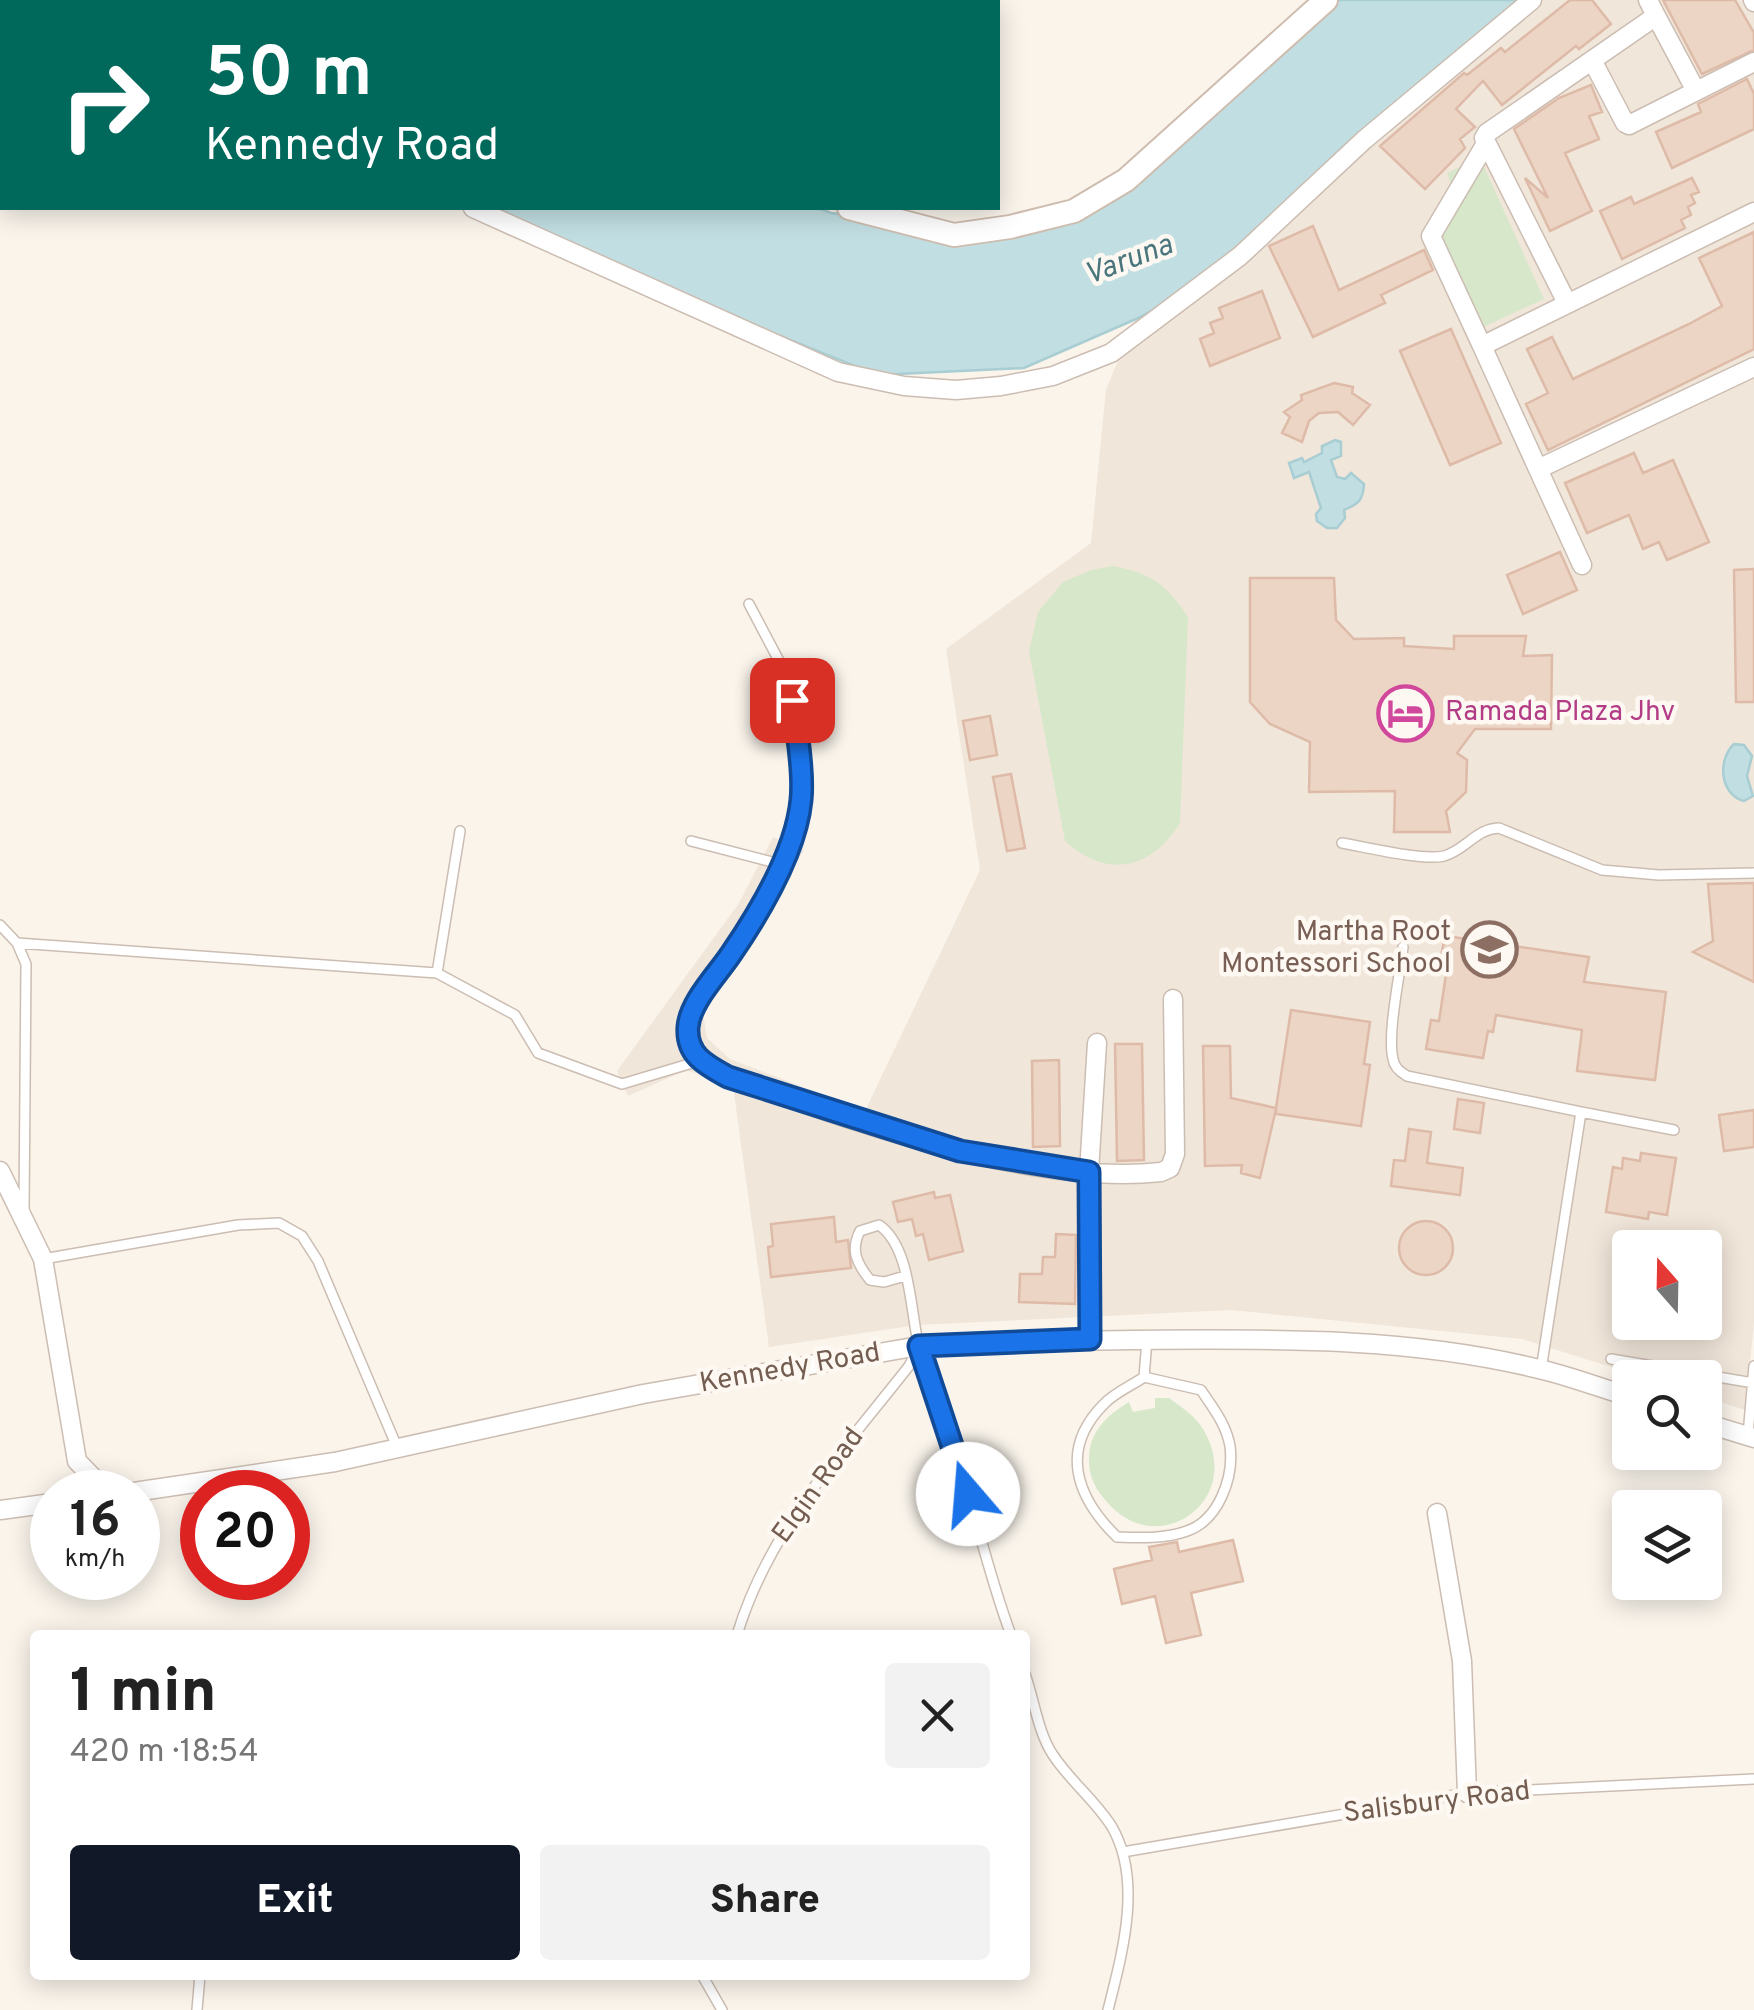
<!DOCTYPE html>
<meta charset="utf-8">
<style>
:root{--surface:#fff;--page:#f2f2f2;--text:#222;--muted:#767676;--accent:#111827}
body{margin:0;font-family:Overpass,sans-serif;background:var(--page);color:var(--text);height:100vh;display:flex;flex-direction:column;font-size:38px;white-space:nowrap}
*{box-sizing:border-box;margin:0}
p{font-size:32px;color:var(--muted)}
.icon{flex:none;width:55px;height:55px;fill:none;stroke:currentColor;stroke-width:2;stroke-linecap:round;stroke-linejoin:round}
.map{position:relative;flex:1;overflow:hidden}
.details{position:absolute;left:30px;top:1630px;width:1000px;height:350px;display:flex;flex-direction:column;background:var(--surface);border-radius:10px;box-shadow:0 5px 25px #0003}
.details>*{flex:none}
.guide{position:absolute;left:0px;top:0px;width:1000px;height:210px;box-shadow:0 5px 25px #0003;background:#00695c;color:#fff;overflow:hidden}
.needle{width:65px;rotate:340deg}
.controls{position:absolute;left:1612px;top:1230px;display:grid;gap:20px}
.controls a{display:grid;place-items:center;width:110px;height:110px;border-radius:10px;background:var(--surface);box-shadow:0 5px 25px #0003;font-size:50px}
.speed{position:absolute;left:30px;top:1470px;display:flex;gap:20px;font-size:50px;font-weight:700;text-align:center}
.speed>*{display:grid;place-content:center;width:130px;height:130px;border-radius:50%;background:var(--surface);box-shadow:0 5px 25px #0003;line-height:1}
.speed small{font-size:25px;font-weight:400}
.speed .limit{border:15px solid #d22;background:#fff;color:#111}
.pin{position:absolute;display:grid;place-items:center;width:85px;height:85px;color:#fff;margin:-42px;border-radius:20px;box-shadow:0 5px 15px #0006}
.me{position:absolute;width:110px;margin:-55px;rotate:342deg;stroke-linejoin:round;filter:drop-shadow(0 0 8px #0008)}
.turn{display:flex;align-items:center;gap:35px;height:210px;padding:0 40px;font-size:45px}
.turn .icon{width:130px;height:130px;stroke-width:2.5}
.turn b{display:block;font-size:70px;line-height:85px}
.round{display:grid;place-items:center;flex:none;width:105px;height:105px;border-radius:10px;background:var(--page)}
.summary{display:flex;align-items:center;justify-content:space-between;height:170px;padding:0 40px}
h1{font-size:60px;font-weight:800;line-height:75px}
.action{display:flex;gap:20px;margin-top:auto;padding:20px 40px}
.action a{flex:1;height:115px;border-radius:10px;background:var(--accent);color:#fff;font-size:40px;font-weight:800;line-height:115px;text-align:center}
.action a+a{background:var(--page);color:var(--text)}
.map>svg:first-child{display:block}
.residential{fill:#f1e6da;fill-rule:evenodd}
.green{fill:#d6e7ca}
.water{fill:#c1dee2;stroke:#a8cdd3;stroke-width:2.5}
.building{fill:#edd5c5;stroke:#debba8;stroke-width:2.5}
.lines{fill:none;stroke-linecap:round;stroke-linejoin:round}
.lane-casing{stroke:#ccbdb2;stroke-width:12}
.street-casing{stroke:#ccbdb2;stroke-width:21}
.secondary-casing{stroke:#cebdaf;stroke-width:26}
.lane{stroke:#fff;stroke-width:9}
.street{stroke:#fff;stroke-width:18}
.secondary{stroke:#fff;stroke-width:22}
.route-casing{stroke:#114b97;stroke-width:25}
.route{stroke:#1a73e8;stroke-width:18}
.labels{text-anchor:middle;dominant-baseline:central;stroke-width:9;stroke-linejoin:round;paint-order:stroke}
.hotel-label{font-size:28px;fill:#b23c85;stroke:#fdf8f1;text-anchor:start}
.education-label{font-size:28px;fill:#785e54;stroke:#fdf8f1;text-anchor:end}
.street-label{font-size:28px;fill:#735c50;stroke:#fdf8f1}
.water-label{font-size:30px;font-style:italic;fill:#49757d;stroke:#fdf8f1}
</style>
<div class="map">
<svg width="1754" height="2010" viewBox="0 0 1754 2010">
<rect width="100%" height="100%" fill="#faf4eb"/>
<path class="residential" d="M1523,0H1754V1324L1745,1410L1705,1397V1378L1643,1377L1522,1339L1231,1310L917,1325L769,1347L733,1086L686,1070L628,1096L617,1071L739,903L773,837L804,850L703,1013L707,1038L730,1059L865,1111L980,870L946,649L1091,543L1106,389L1136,319L1229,271ZM1630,1248H1705V1322H1630Z"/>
<path class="green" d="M1480,158L1544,299L1483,327L1437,225L1454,192L1447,173Z
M1113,566C1153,574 1166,584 1188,617L1180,823C1151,870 1106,879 1065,841L1029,651L1038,612L1063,582L1091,570Z
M1155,1398H1169C1181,1407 1195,1416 1203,1429C1246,1500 1158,1562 1107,1502C1096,1490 1089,1477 1089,1461C1088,1433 1106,1416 1129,1402L1133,1412L1155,1408Z"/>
<path class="water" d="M1319,0H1523L1229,271L1136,319L1024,368L877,375L464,208H818L831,213L1010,234L1107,205Z
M1335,440L1341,442V456L1331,460L1337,477L1345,479L1351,473L1364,484C1363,500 1359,504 1344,510L1345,518L1337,528H1327L1317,521L1316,514L1321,508L1309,472L1294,478L1289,463L1302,458L1304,462L1322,453V446Z
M1734,744L1744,745L1752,756L1747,776L1753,796L1744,801C1720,795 1717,760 1734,744Z"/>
<path class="building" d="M1570,0H1592L1611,24L1579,49L1576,46L1502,105L1483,81L1456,109L1475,127L1460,139L1465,148L1425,189L1380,146L1464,73L1467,75L1501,48L1505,52Z
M1663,0H1735L1754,33V50L1702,74Z
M1747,79L1754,94V129L1672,168L1656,132L1701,112L1698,104Z
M1591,85L1602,112L1589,116L1599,139L1565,153L1592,211L1550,231L1525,178L1548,198L1514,129L1559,98Z
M1692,178L1699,192L1691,195L1695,203L1688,207L1691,215L1681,220L1685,228L1622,259L1600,211L1631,197L1634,204Z
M1313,226L1339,290L1424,250L1433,270L1381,295L1385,303L1313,337L1269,246Z
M1754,232V349L1548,450L1526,404L1548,393L1527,349L1552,337L1573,379L1689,324L1722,306L1699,258Z
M1262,291L1280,338L1210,366L1200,339L1214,333L1210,323L1223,318L1219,308Z
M1451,329L1501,443L1450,465L1400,351Z
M1334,383L1353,387L1352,393L1370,405L1353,425L1338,412L1319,413L1309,421L1302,442L1282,433L1290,417L1284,412L1302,400L1301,395Z
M1634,453L1643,473L1673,460L1709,542L1667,560L1659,542L1643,549L1629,515L1587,533L1565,483Z
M1560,552L1577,590L1523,614L1507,575Z
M1754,569V702H1736L1734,570Z
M1250,578H1334L1336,620L1354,639L1404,638V646L1454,649V636H1526L1523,656L1552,655L1551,729H1475L1457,753L1467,760L1466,792L1446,811L1450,832H1394L1395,791L1309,792L1310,742L1270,724L1250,702Z
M990,716L997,755L970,760L963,721Z
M1011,774L1025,848L1007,851L993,777Z
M1754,883V982L1693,952L1713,941L1708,884Z
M1453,937L1589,957L1584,982L1666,992L1655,1080L1577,1071L1582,1030L1496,1015L1493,1032L1488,1031L1483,1058L1426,1049L1431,1020L1439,1021L1447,968L1439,967L1444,941L1452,942Z
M1291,1010L1370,1022L1364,1064L1370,1065L1361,1126L1276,1114V1109L1260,1178L1241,1173L1242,1165L1205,1166L1203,1046H1230L1231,1098L1276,1108Z
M1115,1044H1142L1144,1160L1117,1161Z
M1059,1060L1060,1146L1033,1147L1032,1061Z
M1458,1099L1484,1103L1480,1133L1454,1129Z
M1754,1110V1147L1724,1151L1719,1115Z
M1409,1129L1431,1132L1427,1163L1463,1168L1460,1195L1391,1186L1394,1160L1405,1161Z
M1641,1153L1676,1158L1667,1215L1649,1212L1648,1219L1606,1212L1613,1167L1622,1169L1623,1158L1640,1161Z
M934,1192L935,1198L950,1195L963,1251L929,1260L923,1234L916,1236L912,1219L898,1222L893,1202Z
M834,1217L836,1242L848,1240L851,1268L771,1277L768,1247L773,1246L771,1224Z
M1399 1248a27 27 0 1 1 54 0a27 27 0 1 1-54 0Z
M1056,1234L1076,1235L1075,1304L1019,1302L1020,1274H1042L1043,1257H1055Z
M1233,1540L1243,1581L1191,1593L1201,1635L1166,1643L1155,1596L1122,1604L1114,1569L1152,1560L1149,1547L1177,1542L1179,1552Z"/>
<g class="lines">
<defs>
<path id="lane" d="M749,604L787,676L792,700L801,800L789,844
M691,841L780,864
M1342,843C1365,847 1423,861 1444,856C1466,850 1475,829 1499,828L1602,870L1659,875L1754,873
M0,925L17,943L26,964L24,1210
M17,943L437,973L515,1015L538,1053L622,1084L699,1061
M1403,947C1400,975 1387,1033 1393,1059C1394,1067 1400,1072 1407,1076L1581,1112
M437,973L460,831
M43,1259L238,1225L279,1223L302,1236L318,1261L397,1447
M905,1276L884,1282L870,1280C857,1264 850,1250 860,1231L879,1225C911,1247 910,1311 919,1347C928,1384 945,1420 957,1457C976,1516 989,1576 1011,1635
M1611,1359L1754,1383
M1541,1370L1581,1112L1674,1130
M1144,1377L1201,1390C1213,1408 1226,1424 1230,1446C1234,1477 1219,1520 1187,1531C1165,1539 1140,1538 1117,1537C1076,1497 1059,1449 1104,1404C1114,1393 1131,1386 1144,1377L1147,1340
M1748,1435L1754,1366
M737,1635C768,1531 843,1450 909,1366L918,1349
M1025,1674C1034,1699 1038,1733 1053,1755C1070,1781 1096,1801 1112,1827C1143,1881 1122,1954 1108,2010
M1123,1852L1467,1793L1754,1779
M702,1975L722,2010
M197,2010L200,1975"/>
<path id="street" d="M1753,0L1754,2
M1656,16L1696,91
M0,21H2
M1592,60L1625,123L1629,125L1754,62
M473,208L838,372L904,386L956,390L1001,386L1053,376L1111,353L1240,256L1364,140L1532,0
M1567,303L1484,138L1487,133L1656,16L1648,0
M1482,346L1431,236L1485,145
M1538,469L1482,346L1754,212
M1582,565L1538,469L1754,367
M789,844C779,867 770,892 758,915C741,947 679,1006 688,1042C693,1061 713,1069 728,1077C855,1121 1027,1186 1161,1172L1170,1168L1175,1154L1173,999
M0,1171L43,1259L77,1461L107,1492
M1090,1339L1089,1172L1097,1043
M1705,1423L1754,1438
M134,1492L335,1462L643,1394L919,1346C990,1341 1061,1341 1133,1340C1268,1339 1410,1336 1543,1370C1572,1377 1601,1388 1630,1397
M0,1510L52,1503
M1437,1513L1462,1661L1467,1793"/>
<path id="secondary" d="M392,0L398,2
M849,208L954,235L1010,227L1074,211L1126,180L1326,0"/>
</defs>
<use href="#lane" class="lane-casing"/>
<use href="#street" class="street-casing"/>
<use href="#secondary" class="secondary-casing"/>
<use href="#lane" class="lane"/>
<use href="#street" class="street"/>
<use href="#secondary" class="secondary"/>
</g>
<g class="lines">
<defs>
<path id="route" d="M792,700C797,729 804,772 801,800C796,852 759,913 731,954C717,975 690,1002 688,1027C686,1055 706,1065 728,1077L960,1151L1089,1172L1090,1339L919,1346L968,1494"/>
</defs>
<use href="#route" class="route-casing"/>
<use href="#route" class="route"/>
</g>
<defs>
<symbol id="hotel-ring" viewBox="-11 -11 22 22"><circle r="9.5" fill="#fdf8f1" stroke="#d1479c" stroke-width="1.5"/><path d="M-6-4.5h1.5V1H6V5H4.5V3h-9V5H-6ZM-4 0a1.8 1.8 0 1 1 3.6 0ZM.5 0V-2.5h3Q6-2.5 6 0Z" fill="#d1479c"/></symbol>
<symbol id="school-ring" viewBox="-11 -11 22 22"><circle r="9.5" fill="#fdf8f1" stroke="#8d6e63" stroke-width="1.5"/><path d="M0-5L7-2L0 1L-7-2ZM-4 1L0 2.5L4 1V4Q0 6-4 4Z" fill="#8d6e63"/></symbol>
</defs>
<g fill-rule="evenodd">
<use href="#hotel-ring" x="1374" y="682" width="63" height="63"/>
<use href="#school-ring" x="1458" y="918" width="63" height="63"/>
</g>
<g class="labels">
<g class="hotel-label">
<text x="1445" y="713">Ramada Plaza Jhv</text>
</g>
<g class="education-label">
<text x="1451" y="933">Martha Root<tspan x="1451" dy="32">Montessori School</tspan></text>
</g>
<g class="street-label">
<text transform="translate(790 1369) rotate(-10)">Kennedy Road</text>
<text transform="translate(819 1486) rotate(-54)">Elgin Road</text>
<text transform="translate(1437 1803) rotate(-7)">Salisbury Road</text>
</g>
<g class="water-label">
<text transform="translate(1129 261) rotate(-21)">Varuna</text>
</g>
</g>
</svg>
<div class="controls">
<a><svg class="needle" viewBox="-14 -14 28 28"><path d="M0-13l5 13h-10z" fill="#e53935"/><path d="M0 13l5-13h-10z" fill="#767676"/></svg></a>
<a><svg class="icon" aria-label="search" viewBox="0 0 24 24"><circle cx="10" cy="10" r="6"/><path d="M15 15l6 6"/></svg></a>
<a><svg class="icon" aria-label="layers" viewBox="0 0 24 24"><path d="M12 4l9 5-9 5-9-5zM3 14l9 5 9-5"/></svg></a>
</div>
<div class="speed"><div>16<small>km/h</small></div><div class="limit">20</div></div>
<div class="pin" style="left:792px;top:700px;background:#d93025"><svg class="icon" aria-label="arrive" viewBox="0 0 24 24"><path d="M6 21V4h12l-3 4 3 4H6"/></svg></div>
<svg class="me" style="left:968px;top:1494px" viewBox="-20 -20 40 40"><circle r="19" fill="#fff"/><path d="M0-13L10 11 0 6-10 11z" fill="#1a73e8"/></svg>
<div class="guide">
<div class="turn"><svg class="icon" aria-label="right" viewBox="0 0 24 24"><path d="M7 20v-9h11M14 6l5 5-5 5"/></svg><div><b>50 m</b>Kennedy Road</div></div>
</div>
<section class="details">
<div class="summary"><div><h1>1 min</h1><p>420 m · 18:54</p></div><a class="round"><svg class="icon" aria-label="close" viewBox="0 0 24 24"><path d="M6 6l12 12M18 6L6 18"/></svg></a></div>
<div class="action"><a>Exit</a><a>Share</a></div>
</section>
</div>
